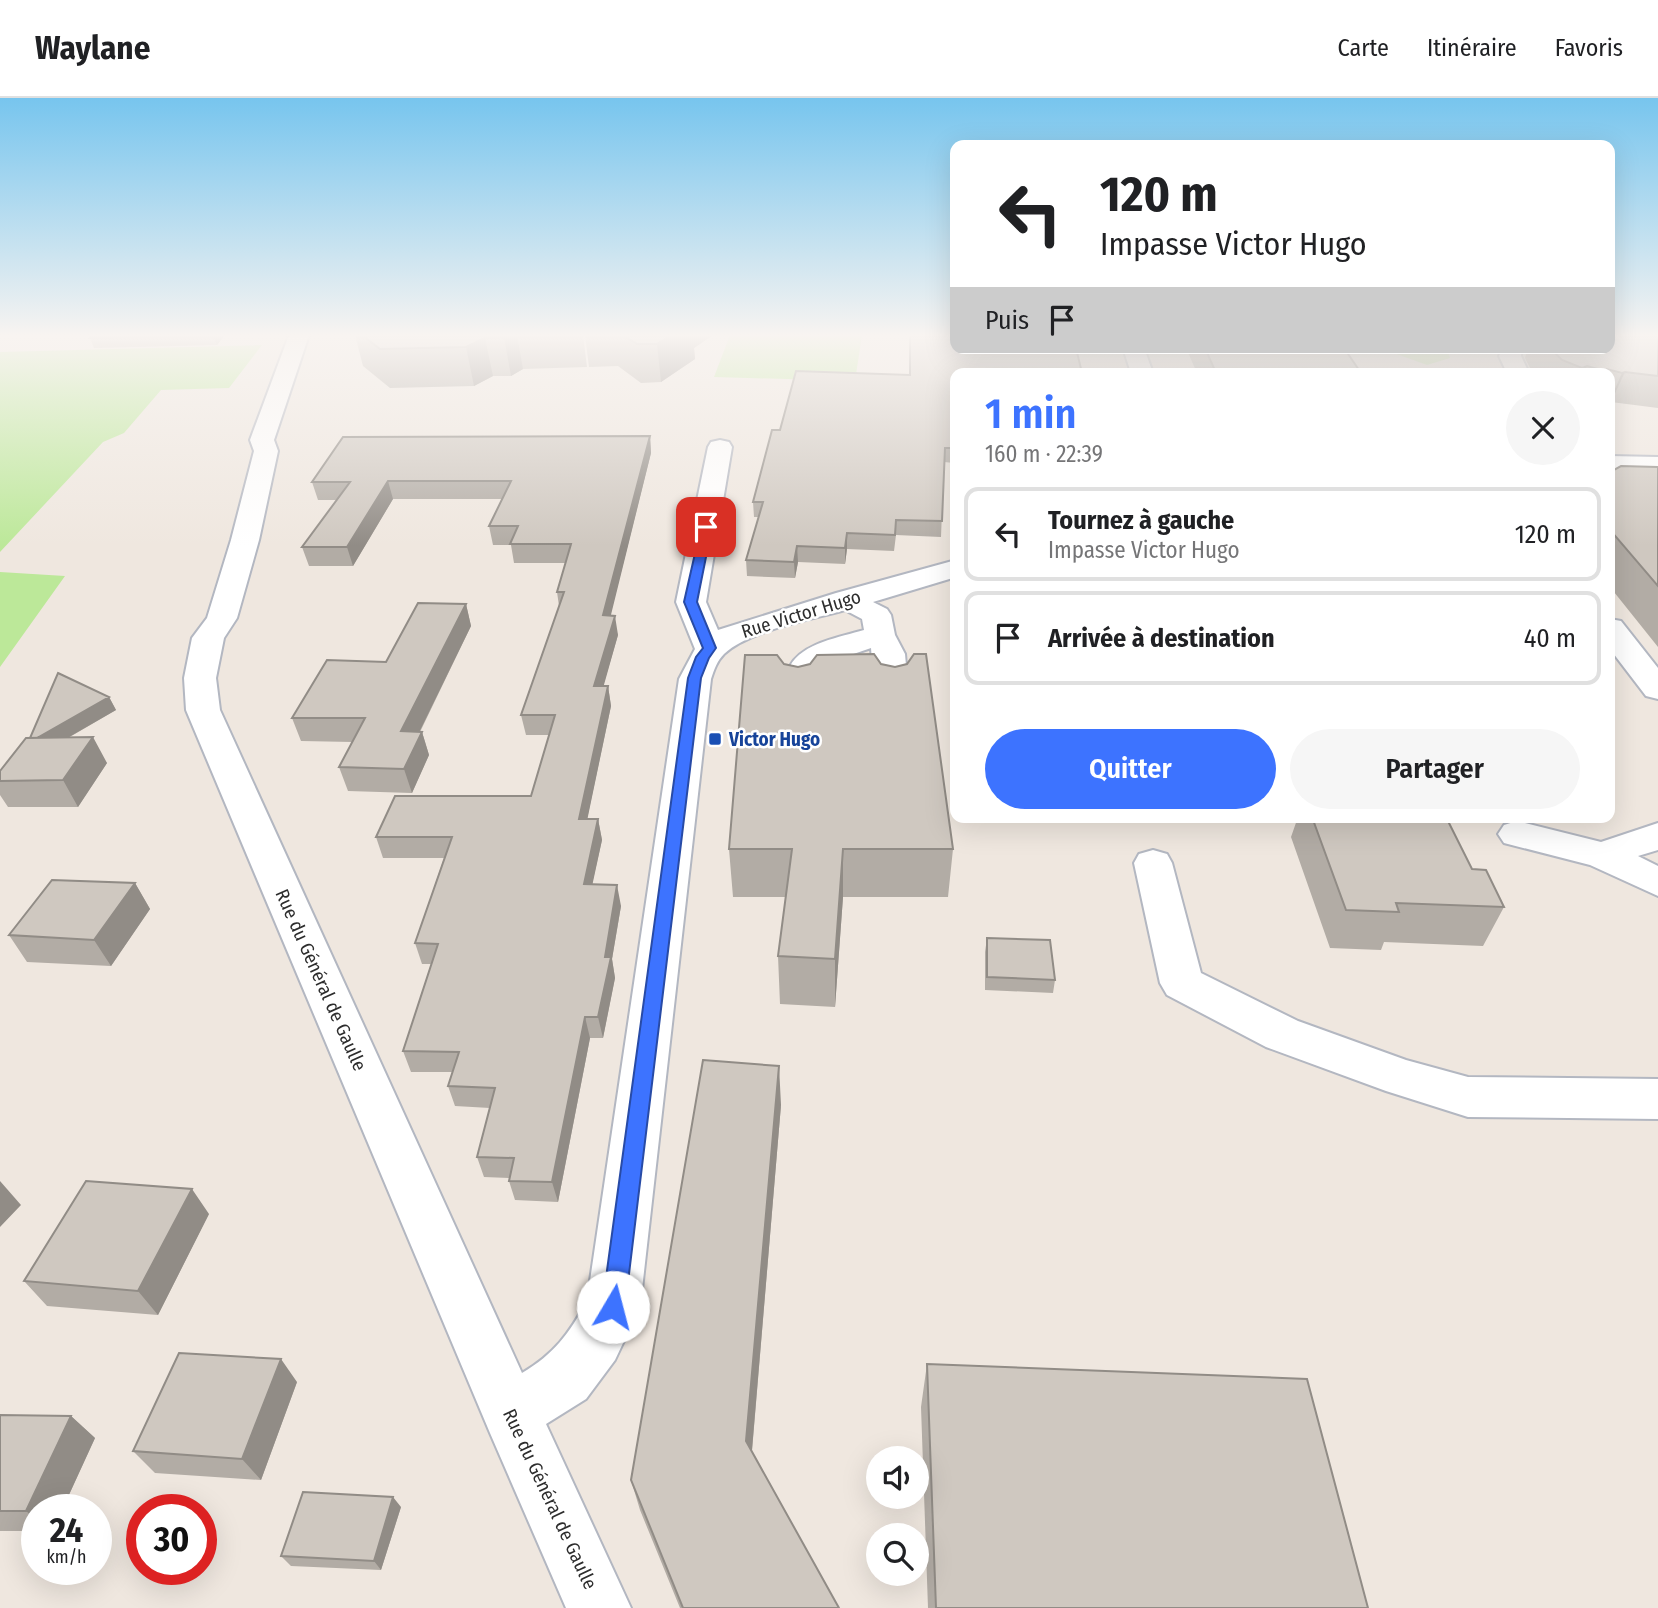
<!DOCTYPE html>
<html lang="fr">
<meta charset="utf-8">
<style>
:root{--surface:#fff;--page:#f6f6f6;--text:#202124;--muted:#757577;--line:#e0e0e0;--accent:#3d73ff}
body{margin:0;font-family:"Fira Sans Condensed",sans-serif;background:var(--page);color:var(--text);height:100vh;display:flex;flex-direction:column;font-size:26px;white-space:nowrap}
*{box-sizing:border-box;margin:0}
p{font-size:23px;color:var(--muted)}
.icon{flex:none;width:38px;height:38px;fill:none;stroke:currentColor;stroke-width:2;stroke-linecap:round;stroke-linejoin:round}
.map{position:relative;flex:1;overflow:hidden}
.side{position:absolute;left:950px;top:270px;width:665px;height:455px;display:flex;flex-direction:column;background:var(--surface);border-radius:14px;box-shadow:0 7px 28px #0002}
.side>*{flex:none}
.top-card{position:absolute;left:950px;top:42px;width:665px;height:214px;border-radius:14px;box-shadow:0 7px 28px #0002;background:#fff;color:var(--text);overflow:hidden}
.buttons{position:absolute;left:866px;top:1348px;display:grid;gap:14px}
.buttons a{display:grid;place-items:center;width:63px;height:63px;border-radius:50%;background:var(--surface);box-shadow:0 7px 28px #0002;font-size:35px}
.speed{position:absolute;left:21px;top:1396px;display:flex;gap:14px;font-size:35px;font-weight:700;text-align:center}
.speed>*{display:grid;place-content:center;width:91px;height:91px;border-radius:50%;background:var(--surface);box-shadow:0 7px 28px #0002;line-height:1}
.speed small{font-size:18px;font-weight:400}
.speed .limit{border:10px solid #d22;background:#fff;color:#111}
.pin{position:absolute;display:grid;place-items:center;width:60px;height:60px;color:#fff;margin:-30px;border-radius:14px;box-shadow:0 4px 10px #0006}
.me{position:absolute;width:77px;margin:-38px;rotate:8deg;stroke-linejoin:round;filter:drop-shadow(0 0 5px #0008)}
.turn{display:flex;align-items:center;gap:24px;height:147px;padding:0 35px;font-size:32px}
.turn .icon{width:91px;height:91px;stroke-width:2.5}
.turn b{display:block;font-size:49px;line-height:60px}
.then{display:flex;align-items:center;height:66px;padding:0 35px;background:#0003;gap:14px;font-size:26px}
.round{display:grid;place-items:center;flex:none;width:74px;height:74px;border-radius:37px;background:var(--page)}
.overview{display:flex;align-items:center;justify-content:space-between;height:119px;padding:0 35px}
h1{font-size:42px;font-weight:600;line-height:52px;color:var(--accent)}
.cta{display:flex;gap:14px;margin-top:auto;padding:14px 35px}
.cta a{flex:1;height:80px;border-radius:42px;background:var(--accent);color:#fff;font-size:28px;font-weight:600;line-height:80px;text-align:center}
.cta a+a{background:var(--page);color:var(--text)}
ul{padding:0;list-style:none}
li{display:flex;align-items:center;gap:21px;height:94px;margin:0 14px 10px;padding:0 21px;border:4px solid var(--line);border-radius:14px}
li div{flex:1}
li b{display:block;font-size:26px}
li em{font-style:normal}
header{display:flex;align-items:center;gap:42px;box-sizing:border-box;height:98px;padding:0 35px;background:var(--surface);border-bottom:2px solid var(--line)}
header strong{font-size:33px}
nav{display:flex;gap:38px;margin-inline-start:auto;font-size:24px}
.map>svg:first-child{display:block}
.green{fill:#bce899}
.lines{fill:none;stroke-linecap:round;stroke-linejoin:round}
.minor-casing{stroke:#b3b7c1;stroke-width:4}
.minor{fill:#fff;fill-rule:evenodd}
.wall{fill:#b2aca5}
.shaded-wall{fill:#918c86}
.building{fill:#cfc8c0;stroke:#918c86;stroke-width:2}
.route{fill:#3d73ff;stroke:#284ba6;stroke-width:2}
.transit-dot{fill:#1a4fb4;stroke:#fff;stroke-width:2.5}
.labels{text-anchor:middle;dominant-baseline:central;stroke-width:5;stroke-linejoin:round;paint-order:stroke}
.street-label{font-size:19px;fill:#2d2d2d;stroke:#fff}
.transit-label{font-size:19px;font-weight:bold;fill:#164399;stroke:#fff;text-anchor:start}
</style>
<header>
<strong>Waylane</strong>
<nav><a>Carte</a><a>Itinéraire</a><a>Favoris</a></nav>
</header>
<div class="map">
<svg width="1658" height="1510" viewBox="0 0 1658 1510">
<rect width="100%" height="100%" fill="#efe7df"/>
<path class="green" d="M730,237H862L855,283L714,279Z
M262,247L229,290L161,292L124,335L103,344L0,454V254Z
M1389,250H1447L1450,260L1427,267L1394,255Z
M0,474L65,478L0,569Z"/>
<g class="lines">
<defs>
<path id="minor" d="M289,237H309L274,342L278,353L259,442L237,520L224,540L216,580L220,612L522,1275C554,1256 569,1236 587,1203L679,581L695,551L676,504L708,349L711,344L720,342L729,344L732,349L706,504L718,532L836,495L956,462V479L873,504L887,511L891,517L895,537L905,556L909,602L904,609L892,612L880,609L875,602L871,550L836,562L819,574L816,600L811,607L799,610L787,607L782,600C784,590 785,576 790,568C802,545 841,539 864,532L862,521L845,512C810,522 750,532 724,556C717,563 714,572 711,581L640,1209L615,1262L586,1301L546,1326L631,1510H566L490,1335L186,612L184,580L192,540L207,520L231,442L254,353L250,342Z
M1123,250H1144L1153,275H1131Z
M1503,250H1521V258L1529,275H1507L1499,258Z
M1610,358L1658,359V375L1610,372Z
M1610,521L1621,523L1658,570V601L1646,598L1610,551Z
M1517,723L1601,744L1658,725V752L1638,758L1658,768V798L1590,767L1504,745L1498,736L1504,727Z
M1153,752L1167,756L1172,765L1201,875L1298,923L1406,962L1468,979L1658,981V1021L1468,1019L1386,993L1266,949L1167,897L1160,885L1134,765L1139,756Z"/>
</defs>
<use href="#minor" class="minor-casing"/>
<use href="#minor" class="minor"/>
</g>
<path class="wall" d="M94,237H225L217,247L94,250L90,240Z
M355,237H583L587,269L523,271L511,278H493L474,288L390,290L363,268Z
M585,237H713L694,250L695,261L661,284L641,285L618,268L589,269Z
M909,237H956V312L954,311L955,350L954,365L944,364L941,439L896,437L894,453L847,451L845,466L798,464L795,480L747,478L746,462L759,419H754L753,404L910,277Z
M1658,237V310L1611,304L1610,305V275H1534L1530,270L1525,260L1528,250H1610Z
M1186,250H1344L1361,275H1197Z
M650,338L651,355L610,518L618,537L603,588H608L611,608L587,721H598L602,742L592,786L621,808L612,861L615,880L603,940H590L558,1104L515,1102L509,1083V1080L484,1079L477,1059L490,1010L455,1008L448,988L452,974H411L403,953L431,866H422L415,845L444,760H383L376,739L531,698L549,637H526L521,617L559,508L557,494L566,465H514L511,447H493L489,428L502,401H393L353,468H309L302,449L337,402H318L312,384Z
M1658,369V549L1610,489V374Z
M466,506L471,528L420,634H422L429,657L412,695L348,693L339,669L353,644L301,643L292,620L386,564Z
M784,566L798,569L810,566L953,751L948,799H843L835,909L780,906L778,858L786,799H733L729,751Z
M109,599L116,612L68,640L107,665L78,709H8L0,697V673L30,640Z
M1298,719H1446L1472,771L1504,809L1483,848L1384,844L1381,852L1330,850L1291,739Z
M135,785L150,811L111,868L27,864L9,837Z
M987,840L1055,882L1053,895L985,892V854Z
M781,1007L752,1353L839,1510H680L640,1412L631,1382Z
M209,1116L158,1217L47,1208L24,1183Z
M927,1266L1368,1510H928L921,1309Z
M297,1284L261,1382L155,1375L133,1353Z
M0,1317L71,1318L95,1340L62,1412H37V1433H0Z
M401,1409L381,1472L291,1468L281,1458Z"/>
<path class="shaded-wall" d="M213,237H225L217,247Z
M508,237H517L523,271L511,278L504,239Z
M671,237H713L694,250L695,261L661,284L657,246Z
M485,240L493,278L474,288L466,249Z
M1587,268L1584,275H1580L1582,270Z
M1625,274L1611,304L1610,305V302L1622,275Z
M650,338L651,355L606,537L603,517Z
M388,383L393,401L353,468L347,449Z
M847,435V451L845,466V450Z
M797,448L798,464L795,480L794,464Z
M466,506L471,528L408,657L401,633Z
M615,518L618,537L598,608L594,588Z
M608,588L611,608L583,742L579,721Z
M109,599L116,612L36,658L28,645Z
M422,634L429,657L412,695L404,671Z
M93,639L107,665L78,709L63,682Z
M598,721L602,742L588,807L584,786Z
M843,751V799L835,909V861Z
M135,785L150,811L111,868L94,842Z
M617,787L621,808L612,861L615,880L603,940L598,919L605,859Z
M585,919L590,940L558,1104L552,1084Z
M779,968L781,1007L750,1375L746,1343Z
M0,1083L21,1107L0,1129Z
M192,1091L209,1116L158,1217L138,1193Z
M281,1261L297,1284L261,1382L242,1361Z
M71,1318L95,1340L62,1412H37V1422L26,1413Z
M393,1399L401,1409L381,1472L374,1463Z"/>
<path class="building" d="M94,237H214L90,240Z
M362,237H508L504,239L485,240L466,249L380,251Z
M623,237H671L657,246H637Z
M910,237H956V250H1076L1082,275H956V297H954L955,350H945L942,423L896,422L895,437L847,435L845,450L797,448L794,464L746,462L763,404H753L772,332H780L796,273L910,277Z
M1610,237H1658V278L1625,274L1622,275L1607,271L1605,273L1587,268L1582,270L1562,262L1550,250H1610Z
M1205,250H1344L1361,275H1216Z
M650,338L603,517L615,518L594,588H608L579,721H598L584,786L617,787L605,859H611L598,919H585L552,1084L509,1083L514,1060L477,1059L495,990L448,988L459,954L403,953L438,846L415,845L452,739H376L395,698H531L555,617H521L564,494H557L571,446H510L518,428H489L511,383H388L347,449H302L350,384H312L343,339Z
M1621,368L1658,369V488L1610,432V374Z
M418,505L466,506L401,633L422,634L404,671L339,669L365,620H292L327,562L386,564Z
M874,556L881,566L895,569L907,566L914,556H926L953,751H843L835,861L778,858L792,751H729L745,557H777L784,566L798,569L810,566L817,557Z
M58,575L109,599L37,640H30Z
M93,639L63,682L0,683V673L26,640Z
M1312,719H1446L1472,771L1486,772L1504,809L1396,805L1399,814L1346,812Z
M52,782L135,785L94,842L9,837Z
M987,840L1050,842L1055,882L987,879Z
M703,962L779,968L746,1343L839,1510H683L631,1382Z
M86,1083L192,1091L138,1193L24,1183Z
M179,1255L281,1261L242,1361L133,1353Z
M927,1266L1307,1281L1368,1510H936Z
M0,1317L71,1318L26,1413H0Z
M303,1394L393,1399L374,1463L281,1458Z"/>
<linearGradient id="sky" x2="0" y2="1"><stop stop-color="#77c5ee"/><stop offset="0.53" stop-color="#f8f4f1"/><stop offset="1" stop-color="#f8f4f1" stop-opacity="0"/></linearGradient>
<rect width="1658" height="448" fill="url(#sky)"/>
<path class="route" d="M706,425L712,429L697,504L716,550L709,560L701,580L625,1209L621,1216L613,1219L605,1216L602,1209L688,580L696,559L703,550L684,504L701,429Z"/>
<rect class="transit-dot" x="708" y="634" width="14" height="14" rx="3.5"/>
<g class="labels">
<g class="street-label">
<text transform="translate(801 516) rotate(-17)">Rue Victor Hugo</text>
<text transform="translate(321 882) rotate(66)">Rue du Général de Gaulle</text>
<text transform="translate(550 1401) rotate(65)">Rue du Général de Gaulle</text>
</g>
<g class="transit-label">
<text x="729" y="641">Victor Hugo</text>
</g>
</g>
</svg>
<div class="buttons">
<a><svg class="icon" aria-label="sound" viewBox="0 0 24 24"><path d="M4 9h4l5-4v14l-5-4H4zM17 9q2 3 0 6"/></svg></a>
<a><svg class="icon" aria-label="search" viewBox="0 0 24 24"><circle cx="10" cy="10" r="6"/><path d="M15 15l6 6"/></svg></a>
</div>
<div class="speed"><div>24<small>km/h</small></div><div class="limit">30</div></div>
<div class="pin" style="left:706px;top:429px;background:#d93025"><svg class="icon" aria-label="arrive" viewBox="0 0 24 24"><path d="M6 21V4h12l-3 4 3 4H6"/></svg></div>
<svg class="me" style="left:613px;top:1209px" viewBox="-20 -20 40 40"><circle r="19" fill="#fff"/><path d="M0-13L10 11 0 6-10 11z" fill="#3d73ff"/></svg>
<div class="top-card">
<div class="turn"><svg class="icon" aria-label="left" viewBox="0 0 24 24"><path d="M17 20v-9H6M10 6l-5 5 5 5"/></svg><div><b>120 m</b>Impasse Victor Hugo</div></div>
<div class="then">Puis<svg class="icon" aria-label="arrive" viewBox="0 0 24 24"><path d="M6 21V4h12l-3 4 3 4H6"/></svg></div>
</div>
<section class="side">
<div class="overview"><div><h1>1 min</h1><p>160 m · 22:39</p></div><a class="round"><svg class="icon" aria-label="close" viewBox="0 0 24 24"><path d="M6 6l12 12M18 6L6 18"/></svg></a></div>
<ul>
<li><svg class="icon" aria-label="left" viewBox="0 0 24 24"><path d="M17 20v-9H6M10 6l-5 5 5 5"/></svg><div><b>Tournez à gauche</b><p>Impasse Victor Hugo</p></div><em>120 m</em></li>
<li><svg class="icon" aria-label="arrive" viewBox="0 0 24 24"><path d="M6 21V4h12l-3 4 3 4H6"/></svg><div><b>Arrivée à destination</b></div><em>40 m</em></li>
</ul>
<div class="cta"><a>Quitter</a><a>Partager</a></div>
</section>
</div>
